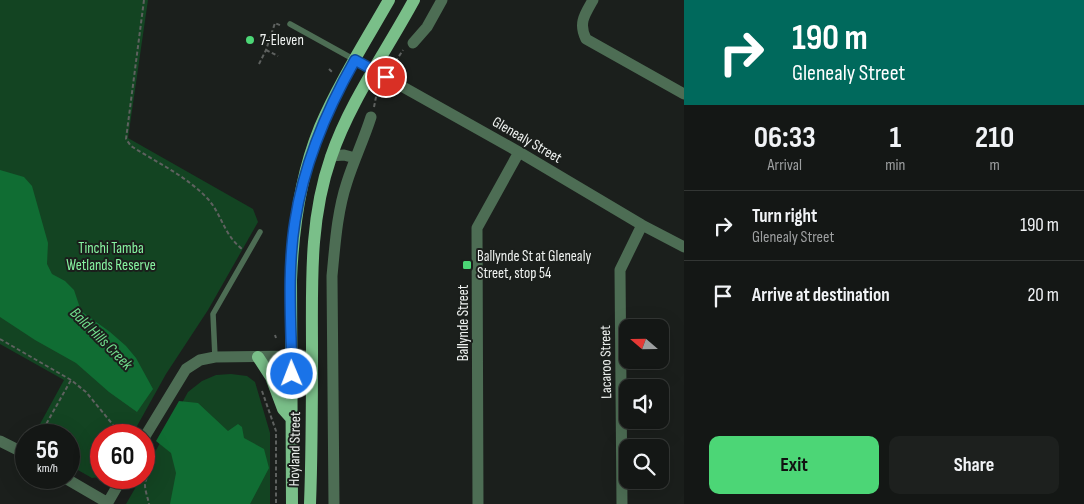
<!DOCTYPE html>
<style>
:root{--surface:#141715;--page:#1d201e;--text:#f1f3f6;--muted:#9d9fa0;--line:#333634;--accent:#4cd676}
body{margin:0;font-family:"Sofia Sans Condensed",sans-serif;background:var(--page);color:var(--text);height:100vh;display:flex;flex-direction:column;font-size:19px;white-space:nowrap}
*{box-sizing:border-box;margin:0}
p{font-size:16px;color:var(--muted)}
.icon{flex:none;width:28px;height:28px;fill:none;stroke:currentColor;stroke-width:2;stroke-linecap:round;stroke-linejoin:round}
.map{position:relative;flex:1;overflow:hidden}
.details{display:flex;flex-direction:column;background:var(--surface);width:400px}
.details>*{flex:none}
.guide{background:#00695c;color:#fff;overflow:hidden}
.needle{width:32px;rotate:290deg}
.tools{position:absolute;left:619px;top:319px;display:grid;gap:10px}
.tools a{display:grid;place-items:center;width:50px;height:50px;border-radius:10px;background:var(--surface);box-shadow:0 5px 20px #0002,0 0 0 1px var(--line);font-size:25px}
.speed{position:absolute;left:15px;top:424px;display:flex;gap:10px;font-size:25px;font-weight:700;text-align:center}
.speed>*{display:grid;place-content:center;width:65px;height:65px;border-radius:50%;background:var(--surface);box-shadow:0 5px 20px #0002,0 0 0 1px var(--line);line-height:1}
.speed small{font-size:12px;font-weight:400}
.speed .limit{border:8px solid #d22;background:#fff;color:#111}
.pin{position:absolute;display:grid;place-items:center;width:42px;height:42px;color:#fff;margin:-21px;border:2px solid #fff;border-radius:50%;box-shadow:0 1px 5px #0007}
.me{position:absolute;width:55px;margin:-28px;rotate:359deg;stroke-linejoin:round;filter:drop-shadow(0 0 4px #0008)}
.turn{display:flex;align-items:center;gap:18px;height:105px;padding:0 25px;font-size:22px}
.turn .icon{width:65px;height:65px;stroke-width:2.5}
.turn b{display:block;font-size:35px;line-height:42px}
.eta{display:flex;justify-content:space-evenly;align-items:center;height:85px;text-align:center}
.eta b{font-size:30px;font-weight:700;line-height:35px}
.action{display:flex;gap:10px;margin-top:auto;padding:10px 25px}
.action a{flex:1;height:58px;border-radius:10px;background:var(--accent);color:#111;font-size:20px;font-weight:700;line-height:58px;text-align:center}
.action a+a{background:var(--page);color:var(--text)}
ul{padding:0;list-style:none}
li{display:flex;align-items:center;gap:15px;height:70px;padding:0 25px;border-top:1px solid var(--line)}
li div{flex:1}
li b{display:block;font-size:19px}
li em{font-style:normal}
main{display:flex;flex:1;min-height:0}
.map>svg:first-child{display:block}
.green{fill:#134422}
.water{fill:#106d33}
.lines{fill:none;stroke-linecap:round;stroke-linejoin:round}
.path{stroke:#5e615f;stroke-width:2;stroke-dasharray:4 2.5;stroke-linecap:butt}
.service{stroke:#4d6d54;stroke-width:5.5}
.minor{stroke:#4d6d54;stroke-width:11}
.primary{stroke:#7abf89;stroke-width:12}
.route-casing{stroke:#114b97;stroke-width:12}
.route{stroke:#1a73e8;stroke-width:9}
.poi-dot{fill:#4cd676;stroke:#1b1f1c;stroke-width:2}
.labels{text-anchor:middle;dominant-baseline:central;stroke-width:4;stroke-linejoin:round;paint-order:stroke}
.poi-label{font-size:15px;fill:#eff2f0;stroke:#1b1f1c;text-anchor:start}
.street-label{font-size:15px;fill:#eff2f0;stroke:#1b1f1c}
.park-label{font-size:15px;fill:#87f3a1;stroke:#1b1f1c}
.water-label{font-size:16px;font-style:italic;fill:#71de8d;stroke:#1b1f1c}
</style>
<main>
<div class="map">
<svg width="684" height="504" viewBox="0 0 684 504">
<rect width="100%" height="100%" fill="#1b1f1c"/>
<path class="green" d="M0,0H148L128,138L253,209L258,222L208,310L166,374L132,435H101V477L92,478L69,465V435H34L64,380L0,344Z
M231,374L247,376L255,382L270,433V504H126L141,478H144V472L188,392L202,381L216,375Z"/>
<path class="water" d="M0,170L24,177L32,186L48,243L47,264L52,274L65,281L74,290L81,311L110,332L126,346L136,358L153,389L137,412L109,392L76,363L35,340L0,317Z
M179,401L198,403L228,431L238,424L242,427L244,438L264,449L269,468L250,504H170L176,473L171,453L156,441Z"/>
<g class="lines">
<path class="path" d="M144,0L126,139L131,146C156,162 186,176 207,198C222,214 223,234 242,249
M266,50L278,56
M259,64L266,50L275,23L282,26
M392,67L403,50
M329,69L333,73
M374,107L377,92L380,86
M275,335L276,338
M0,339L71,380L86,392L114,426L128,435
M262,391L276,431V504
M40,435L71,380
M147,449C163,464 146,470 145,485C145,491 148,498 149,504"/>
<path class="service" d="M290,24L355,60
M215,357L213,314L260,232"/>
<path class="minor" d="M593,0C585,14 578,23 586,39L684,94
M413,43L427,27L442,0
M355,60L519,152L642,225L684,247
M331,156L344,155L355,158
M144,438L186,369L200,360L215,357L312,356
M0,441L26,454
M65,478L108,503
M107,504L122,478
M334,504L332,276C335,245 337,212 347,182C354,160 364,139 371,117
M478,504L477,228L519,152
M622,504L620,270L642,225"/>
<path class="primary" d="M258,357L271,377L283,409L291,418
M292,504L291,280C293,228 300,176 320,127C339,83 365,42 389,0
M310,504C312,452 312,400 312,349C312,284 309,220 331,157C350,101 386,52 414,0"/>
</g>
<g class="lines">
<defs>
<path id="route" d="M292,374C291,323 287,270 295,221C304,163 326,111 355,60L386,77"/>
</defs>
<use href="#route" class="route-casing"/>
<use href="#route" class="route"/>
</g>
<g class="poi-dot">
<circle cx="250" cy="40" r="5"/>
<rect x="462" y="260" width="10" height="10" rx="2.5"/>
</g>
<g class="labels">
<g class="poi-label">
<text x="260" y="40">7-Eleven</text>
<text x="477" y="256">Ballynde St at Glenealy<tspan x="477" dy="17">Street, stop 54</tspan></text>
</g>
<g class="street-label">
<text transform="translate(527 140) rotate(30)">Glenealy Street</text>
<text transform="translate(463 323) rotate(-90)">Ballynde Street</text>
<text transform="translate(606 362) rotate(-91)">Lacaroo Street</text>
<text transform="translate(295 449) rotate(-89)">Hoyland Street</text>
</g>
<g class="park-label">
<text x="111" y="248">Tinchi Tamba<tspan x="111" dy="17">Wetlands Reserve</tspan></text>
</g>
<g class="water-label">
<text transform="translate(101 339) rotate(45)">Bald Hills Creek</text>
</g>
</g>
</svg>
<div class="tools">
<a><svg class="needle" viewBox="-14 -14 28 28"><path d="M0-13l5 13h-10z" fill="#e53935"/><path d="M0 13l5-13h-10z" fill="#9d9fa0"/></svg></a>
<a><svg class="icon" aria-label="sound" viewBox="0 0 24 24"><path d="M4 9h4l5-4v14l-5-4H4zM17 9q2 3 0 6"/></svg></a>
<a><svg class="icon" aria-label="search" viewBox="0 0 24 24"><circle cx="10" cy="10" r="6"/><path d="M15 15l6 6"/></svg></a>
</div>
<div class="speed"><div>56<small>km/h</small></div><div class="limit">60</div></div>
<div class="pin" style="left:386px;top:77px;background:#d93025"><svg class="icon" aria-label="arrive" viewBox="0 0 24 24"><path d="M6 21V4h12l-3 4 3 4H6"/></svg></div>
<svg class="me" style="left:292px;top:374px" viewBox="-20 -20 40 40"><circle r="17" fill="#1a73e8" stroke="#fff" stroke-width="3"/><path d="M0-11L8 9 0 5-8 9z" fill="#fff"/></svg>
</div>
<section class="details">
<div class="guide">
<div class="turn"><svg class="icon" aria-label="right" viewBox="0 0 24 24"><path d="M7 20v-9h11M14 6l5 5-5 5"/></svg><div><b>190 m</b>Glenealy Street</div></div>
</div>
<div class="eta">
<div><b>06:33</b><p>Arrival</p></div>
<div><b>1</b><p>min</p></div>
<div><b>210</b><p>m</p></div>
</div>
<ul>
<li><svg class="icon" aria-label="right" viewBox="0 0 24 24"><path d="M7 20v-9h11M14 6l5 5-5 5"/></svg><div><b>Turn right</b><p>Glenealy Street</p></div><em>190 m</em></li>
<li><svg class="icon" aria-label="arrive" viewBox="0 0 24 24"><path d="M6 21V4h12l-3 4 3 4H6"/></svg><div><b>Arrive at destination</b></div><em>20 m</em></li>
</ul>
<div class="action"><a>Exit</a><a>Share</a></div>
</section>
</main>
